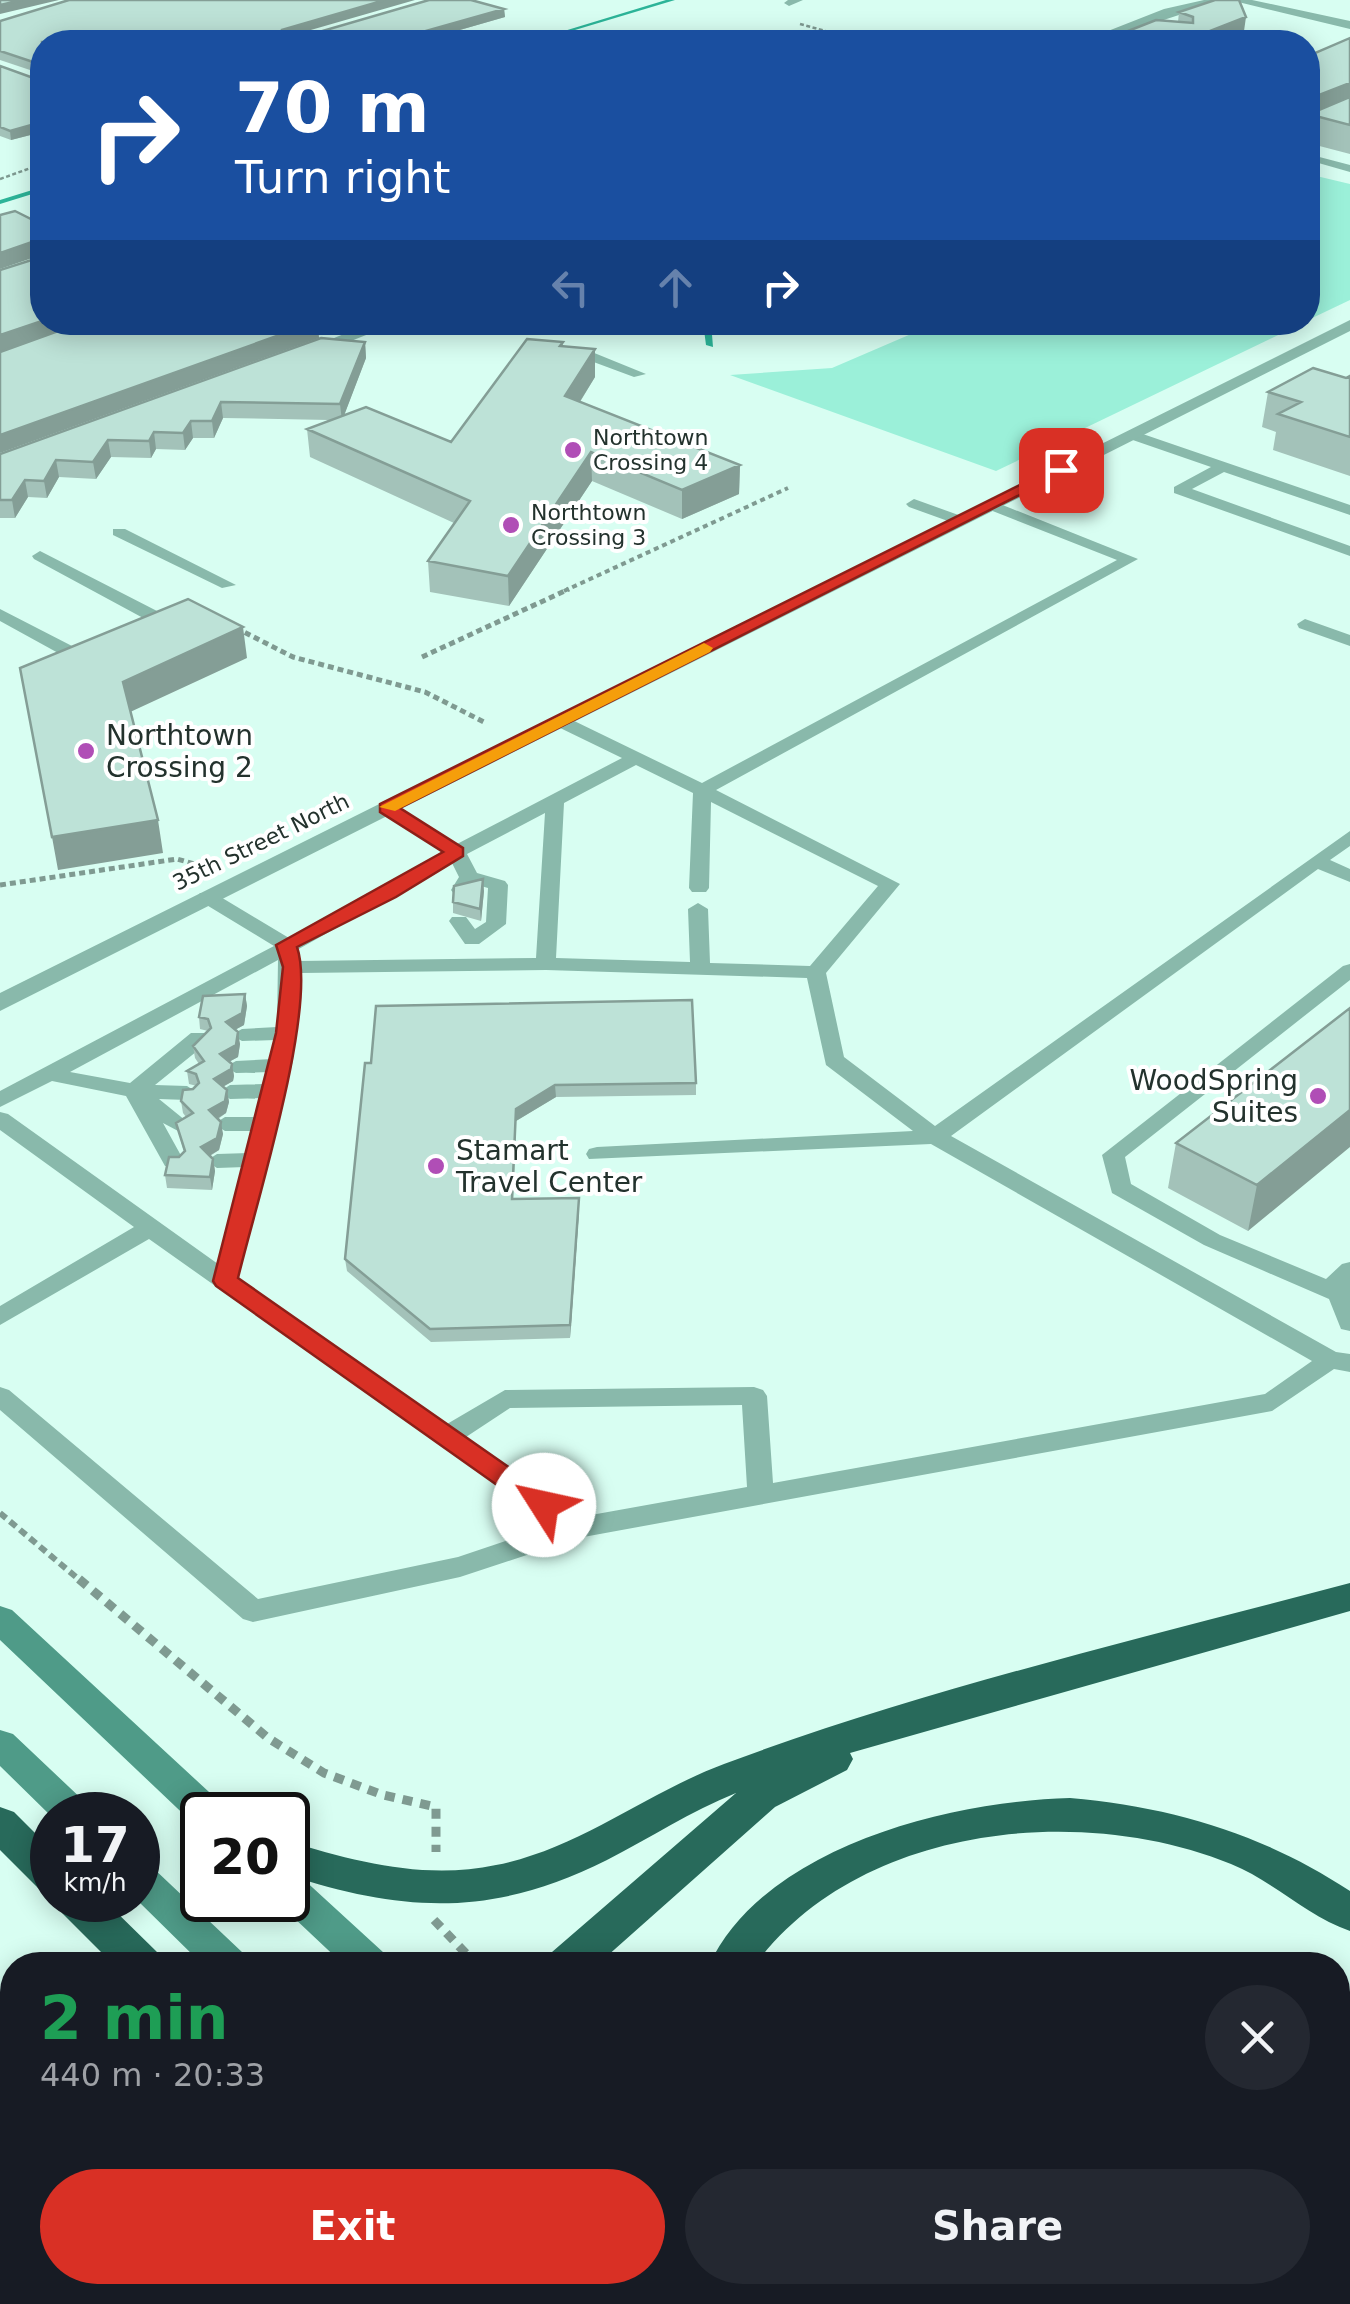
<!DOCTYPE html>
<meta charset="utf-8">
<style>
:root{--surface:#171b24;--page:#242831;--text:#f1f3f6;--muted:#9ea1a6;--accent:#d93025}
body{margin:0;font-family:"DejaVu Sans",sans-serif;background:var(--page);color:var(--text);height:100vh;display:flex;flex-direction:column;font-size:38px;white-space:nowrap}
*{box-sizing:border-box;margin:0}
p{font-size:32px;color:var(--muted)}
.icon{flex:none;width:55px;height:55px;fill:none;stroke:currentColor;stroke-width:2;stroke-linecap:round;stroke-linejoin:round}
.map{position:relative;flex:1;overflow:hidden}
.drawer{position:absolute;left:0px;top:1952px;width:1350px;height:352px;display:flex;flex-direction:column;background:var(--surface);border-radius:40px 40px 0 0;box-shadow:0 5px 25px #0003}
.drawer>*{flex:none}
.top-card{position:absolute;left:30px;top:30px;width:1290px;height:305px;border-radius:40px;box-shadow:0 5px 25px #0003;background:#1a4fa0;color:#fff;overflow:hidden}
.speed{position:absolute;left:30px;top:1792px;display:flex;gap:20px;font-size:50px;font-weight:700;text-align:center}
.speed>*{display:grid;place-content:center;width:130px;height:130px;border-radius:50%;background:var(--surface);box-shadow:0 5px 25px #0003;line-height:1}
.speed small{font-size:25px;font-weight:400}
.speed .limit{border:5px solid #111;border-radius:15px;background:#fff;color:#111}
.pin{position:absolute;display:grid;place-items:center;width:85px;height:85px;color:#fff;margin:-42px;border-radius:20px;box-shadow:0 5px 15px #0006}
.me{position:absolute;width:110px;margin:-55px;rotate:305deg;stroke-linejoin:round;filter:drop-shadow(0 0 8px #0008)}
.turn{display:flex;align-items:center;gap:35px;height:210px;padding:0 40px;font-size:45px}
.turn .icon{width:130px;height:130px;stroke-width:2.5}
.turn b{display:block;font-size:70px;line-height:85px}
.lanes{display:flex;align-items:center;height:95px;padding:0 40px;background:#0003;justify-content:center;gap:50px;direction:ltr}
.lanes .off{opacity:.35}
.round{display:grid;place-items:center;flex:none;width:105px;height:105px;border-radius:52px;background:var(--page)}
.headline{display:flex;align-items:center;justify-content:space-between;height:170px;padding:0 40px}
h1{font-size:60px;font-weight:700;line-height:75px;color:#1e9e55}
.button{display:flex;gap:20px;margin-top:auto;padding:20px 40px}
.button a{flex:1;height:115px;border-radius:60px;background:var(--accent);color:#fff;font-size:40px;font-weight:700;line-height:115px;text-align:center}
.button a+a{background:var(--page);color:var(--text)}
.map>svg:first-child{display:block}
.green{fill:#9bf0d9}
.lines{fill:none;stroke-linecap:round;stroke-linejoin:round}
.stream{fill:#2cb498;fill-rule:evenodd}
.path-far4{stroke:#7f9a91;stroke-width:2.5;stroke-dasharray:4 2.5;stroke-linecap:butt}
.path-far3{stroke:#7f9a91;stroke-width:4;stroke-dasharray:5 4;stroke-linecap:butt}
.path-far2{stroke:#7f9a91;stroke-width:5;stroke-dasharray:6 4;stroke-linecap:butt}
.path-far1{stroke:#7f9a91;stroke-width:6;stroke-dasharray:8 5;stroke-linecap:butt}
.path{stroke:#7f9a91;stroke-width:9;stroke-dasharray:10 8;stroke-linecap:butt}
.service{fill:#89b9ab;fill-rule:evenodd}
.minor{fill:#89b9ab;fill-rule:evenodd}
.tertiary{fill:#89b9ab;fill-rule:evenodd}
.secondary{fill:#4f9b88;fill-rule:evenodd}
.motorway{fill:#286a5b;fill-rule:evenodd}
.wall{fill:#a3c2b9}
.shaded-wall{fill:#849e96}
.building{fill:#bde2d7;stroke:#849e96;stroke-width:2.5}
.route{fill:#d93025;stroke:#8d1f18;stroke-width:2.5}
.slow{fill:#f59e0b}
.poi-dot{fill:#b04eb6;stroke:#fff;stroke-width:4}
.labels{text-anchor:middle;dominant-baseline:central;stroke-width:8;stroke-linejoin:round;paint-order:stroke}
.far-poi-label{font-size:22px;fill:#23322d;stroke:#fff;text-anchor:start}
.far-street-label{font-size:22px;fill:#23322d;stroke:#fff}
.poi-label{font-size:28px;fill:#23322d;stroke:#fff;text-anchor:start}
</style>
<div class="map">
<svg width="1350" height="2304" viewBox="0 0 1350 2304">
<rect width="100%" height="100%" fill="#d8fef2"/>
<path class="green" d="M1308,174L1350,184V300L1308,320Z
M939,322H1303V323L996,471L730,375L832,368Z"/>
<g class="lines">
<path class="stream" d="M666,0H675L535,42H528Z
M42,187V191L0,204V200Z
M703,322H711L713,347L706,345Z"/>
<path class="path-far4" d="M800,24L866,42
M0,179L42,164"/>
<path class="path-far3" d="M564,591L788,488"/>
<path class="path-far2" d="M236,628L293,657L425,692L486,723
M422,657L569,589
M0,885L177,859L198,865"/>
<path class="path-far1" d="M0,1513L82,1582"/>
<path class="path" d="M79,1579L268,1738L324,1773L383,1795L436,1807V1852
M434,1920L477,1965
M905,2292L918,2304"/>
<path class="service" d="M788,0H803L789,6L784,3Z
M1308,154L1350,165V172L1308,160Z
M572,348H582L646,374L634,377L572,354Z
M1127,432H1137L1350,505V515L1224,472L1192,489L1350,546V556L1174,493V487L1211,467L1127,438Z
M914,499L964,517L967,520L959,525L909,507L906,504Z
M985,502H995L1138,559L716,790L900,884L826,973L844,1057L935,1126L1350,831V846L1330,860L1350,869V882L1318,869L951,1136L1336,1352L1350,1354V1372L1334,1369L1272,1411L578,1538L460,1577L253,1622L243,1619L0,1410V1387L9,1390L258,1599L458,1557L553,1525L149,1239L0,1325V1306L134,1227L0,1130V1112L8,1114L218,1264L245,1167L217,1168L206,1161L217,1154L249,1153L255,1131H225L214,1124L225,1117H259L263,1098L230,1099L219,1092L230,1085L266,1084L269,1072L236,1073L225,1067L236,1061L272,1059L275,1040L242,1041L231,1035L242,1029L277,1027L278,960L70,1072L130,1083L191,1033H207L210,1038L207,1043L155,1085L187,1086L198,1093L187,1100L159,1099L191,1125L180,1132L163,1123L184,1161L181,1166H165L126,1096L52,1081L0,1107V1091L274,946L200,901L197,897L200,893H214L289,938L443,852L379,812V804H393L457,844L622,758L554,725V717H566L702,783L1117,560L985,508ZM636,765L693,793L689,888L692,892H706L709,888L711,802L878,886L810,966L710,963L708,909L698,903L688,909L690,962L556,958L564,803ZM545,813L536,958L299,961L297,950L452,863L459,877L451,890L454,894H468L474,884L488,888L486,922L475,929L466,917H452L449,921L465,944H479L506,924L508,885L505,881L477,873L467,854ZM546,970L807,978L826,1065L913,1131L597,1147L589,1149L586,1154L589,1159L931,1144L1312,1361L1265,1394L773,1483L767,1396L763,1390L754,1387L505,1390L447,1424L238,1278L293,1061L301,973ZM742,1405L747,1487L580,1517L466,1437L510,1408Z
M113,529H125L236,585L222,588L113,535Z
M40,551L157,611L159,615L151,620L145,619L34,559L32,556Z
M0,609L72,646L74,650L72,654H60L0,621Z
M1305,619L1350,635V646L1299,628L1297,624Z
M1350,964V980L1125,1157L1131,1184L1220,1235L1326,1279L1342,1264L1350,1262V1331L1341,1329L1329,1299L1204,1245L1112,1193L1102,1155L1343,966Z"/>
<path class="minor" d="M1204,0H1225L1096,42H1080L1164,9Z
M374,322H399L313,356L299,352Z"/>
<path class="tertiary" d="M1230,0H1252L1350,21V29Z
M1350,320V331L0,1011V993Z"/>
<path class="secondary" d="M0,1606L12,1610L222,1804L227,1815H202V1828L196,1826L0,1640Z
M0,1730L13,1734L87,1804L92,1815L52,1817L0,1766Z
M138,1861L151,1866L243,1953L248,1965H203L137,1900Z
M288,1872L301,1877L384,1953L389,1965H344L275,1900H288Z
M548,2292H598L603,2304H553Z
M703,2292H753L758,2304H708Z"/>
<path class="motorway" d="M1350,1583V1611L850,1753L853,1759L847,1770L775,1807L597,1965H546L552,1952L736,1793C691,1811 650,1838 607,1860C494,1917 405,1913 288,1875V1841C355,1862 426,1880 496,1865C579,1849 646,1793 724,1764C927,1688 1141,1639 1350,1583Z
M1070,1798C1173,1807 1263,1834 1350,1891V1931C1307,1916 1273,1881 1231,1864C1079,1802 857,1826 755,1965H709C765,1846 951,1801 1070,1798Z
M0,1807L14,1812L52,1850V1893L38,1888L0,1850Z
M56,1900H104L157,1952L163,1965H114L62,1913Z
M227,2292H273L274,2304H226Z
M762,2292H812L817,2304H767Z"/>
</g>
<path class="wall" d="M1215,0L1243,38L1232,42H1100L1178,22L1179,12Z
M504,9L505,17L418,42H42V74L0,60V21L302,37Z
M1350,38V154L1308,143V56Z
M0,66L39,80L42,78V132L11,140L0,136Z
M365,342L366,358L344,415L451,442L563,342V346L595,377L580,402L740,465L739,494L682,519L592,481L509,606L430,592L428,561L454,523L310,457L307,429L329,420L223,418L214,438H193L185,450L156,449L151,458L111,457L96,479L59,477L47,498L28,497L15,518H0V454Z
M1350,376V476L1273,450L1276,432L1262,427L1268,392L1346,378Z
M484,891L481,921L453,913V902Z
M245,994L247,1006L244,1025L235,1030L240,1044L238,1057L229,1062L232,1064L234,1076L233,1081L223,1087L227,1090L229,1102L226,1113L218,1119L223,1134L219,1150L210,1156L213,1159L215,1171L212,1190L167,1188L165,1175L184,1152L176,1123L186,1117L183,1113L181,1101L197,1086L189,1084L187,1071L199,1064L195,1058L193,1046L208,1031L200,1029L199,1017Z
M1350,1008L1248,1231L1168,1188L1176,1143Z
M371,1063L696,1083V1095L556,1097L516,1121L513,1199L579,1211L570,1338L431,1342L347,1271L345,1259Z"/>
<path class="shaded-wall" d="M22,0H59L0,14V5Z
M385,0H415L283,38L282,30Z
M504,9L505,17L418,42H387Z
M1246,17L1243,38L1232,42H1182Z
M1350,83V100L1308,114L1309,99Z
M42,122V132L11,140L10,131Z
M38,240L41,255L0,269V253Z
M42,321L89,322L0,352V335Z
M318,322L319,338L0,453V435Z
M365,342L366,358L342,421L340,404Z
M595,349V377L566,424L565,396Z
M221,402L223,418L214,438L212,421Z
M191,421L193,438L185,450L183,433Z
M154,432L156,449L151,458L149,441Z
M108,440L111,457L96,479L93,462Z
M591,452L592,481L509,606L508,576Z
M56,460L59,477L47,498L44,481Z
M740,465L739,494L682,519V490Z
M25,480L28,497L15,518L12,500Z
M243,627L247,658L128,713L123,682Z
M158,820L163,853L58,870L52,837Z
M483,879L484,891L481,921L480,909Z
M245,994L247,1006L244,1025L227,1034L226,1022Z
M238,1032L240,1044L238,1057L221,1066L220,1054Z
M232,1064L234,1076L233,1081L215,1091L214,1079Z
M555,1085L556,1097L516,1121L513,1212L516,1109Z
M227,1090L229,1102L226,1113L210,1123L209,1110Z
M1350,1110V1147L1248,1231L1257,1185Z
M221,1122L223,1134L219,1150L202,1160L201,1147Z
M213,1159L215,1171L212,1190L210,1177Z
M579,1198V1211L570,1338V1325Z"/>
<path class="building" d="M0,0H22L0,5Z
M69,0H385L282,30L283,37H302L429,0H471L504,9L387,42H42V68V65L0,51V21Z
M1215,0H1239L1246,17L1182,42H1100L1156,20L1193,23V17L1179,12Z
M645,32L685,42H608Z
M1350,38V83L1309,99L1308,108L1314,112L1350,97V125L1308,114V56Z
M0,66L39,80L42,78V122L10,131L0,127Z
M15,211L41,224L42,222V243L38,240L0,253V215Z
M42,248V321L0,335V270L41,257Z
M83,322H316L0,435V352Z
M321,338L365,342L340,404L221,402L212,421H191L183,433L154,432L149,441L108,440L93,462L56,460L44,481L25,480L12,500H0V454Z
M527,339L563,342L560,346L595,349L565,396L740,465L682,490L591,452L508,576L428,561L470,501L307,429L366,407L451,442Z
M1313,368L1346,378L1350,376V437L1278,414L1301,402L1268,392Z
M188,599L243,627L123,682L158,820L52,837L20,668Z
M483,879L480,909L453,902L454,886Z
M245,994L242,1013L226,1022L238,1032L236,1045L220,1054L232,1064L231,1069L214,1079L227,1090L225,1101L209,1110L221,1122L217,1138L201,1147L213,1159L210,1177L165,1175L169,1157H179L185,1151L176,1123L193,1113L181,1101L183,1090L193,1089L199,1083L196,1074L187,1071L204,1061L193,1046L211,1028L208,1019L199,1017L203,996Z
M692,1000L696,1083L555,1085L516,1109L512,1199L579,1198L570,1325L430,1329L345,1259L365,1063H371L376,1006Z
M1350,1008V1110L1257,1185L1176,1143Z"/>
<path class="route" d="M1056,467L1069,470L400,808L463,848V856L396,897L297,947C318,1008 255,1207 238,1278L553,1498L557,1505L553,1512H535L216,1286L213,1281L276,1033L283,967L276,945L443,852L380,812V804Z"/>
<path class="slow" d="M704,643L713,648L710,652L395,811L379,807Z"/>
<g class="poi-dot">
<circle cx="573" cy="450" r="10"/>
<circle cx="511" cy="525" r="10"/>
<circle cx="86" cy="751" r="10"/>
<circle cx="1318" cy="1096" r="10"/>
<circle cx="436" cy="1166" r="10"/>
</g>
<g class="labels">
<g class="far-poi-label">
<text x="593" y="437">Northtown<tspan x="593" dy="25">Crossing 4</tspan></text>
<text x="531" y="512">Northtown<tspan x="531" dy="25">Crossing 3</tspan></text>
</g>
<g class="far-street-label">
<text transform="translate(261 842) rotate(-26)">35th Street North</text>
</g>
<g class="poi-label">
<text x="106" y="735">Northtown<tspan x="106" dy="32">Crossing 2</tspan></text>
<text x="1298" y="1080" text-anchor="end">WoodSpring<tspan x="1298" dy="32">Suites</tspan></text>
<text x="456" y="1150">Stamart<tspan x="456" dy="32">Travel Center</tspan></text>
</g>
</g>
</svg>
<div class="speed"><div>17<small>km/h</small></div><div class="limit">20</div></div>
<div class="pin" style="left:1061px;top:470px;background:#d93025"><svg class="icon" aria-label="arrive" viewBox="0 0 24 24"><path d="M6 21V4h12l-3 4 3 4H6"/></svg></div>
<svg class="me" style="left:544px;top:1505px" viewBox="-20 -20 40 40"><circle r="19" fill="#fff"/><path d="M0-13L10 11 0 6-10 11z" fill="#d93025"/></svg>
<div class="top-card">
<div class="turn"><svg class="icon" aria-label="right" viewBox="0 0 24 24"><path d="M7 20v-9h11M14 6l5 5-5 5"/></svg><div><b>70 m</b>Turn right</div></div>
<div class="lanes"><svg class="icon off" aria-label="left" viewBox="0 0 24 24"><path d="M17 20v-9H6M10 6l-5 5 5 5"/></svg><svg class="icon off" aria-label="ahead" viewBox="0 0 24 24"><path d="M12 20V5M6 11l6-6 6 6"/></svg><svg class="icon" aria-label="right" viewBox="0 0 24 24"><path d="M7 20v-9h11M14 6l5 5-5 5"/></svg></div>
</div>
<section class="drawer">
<div class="headline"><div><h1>2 min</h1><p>440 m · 20:33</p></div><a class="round"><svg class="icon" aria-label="close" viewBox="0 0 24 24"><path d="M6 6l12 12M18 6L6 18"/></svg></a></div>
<div class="button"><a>Exit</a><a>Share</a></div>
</section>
</div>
